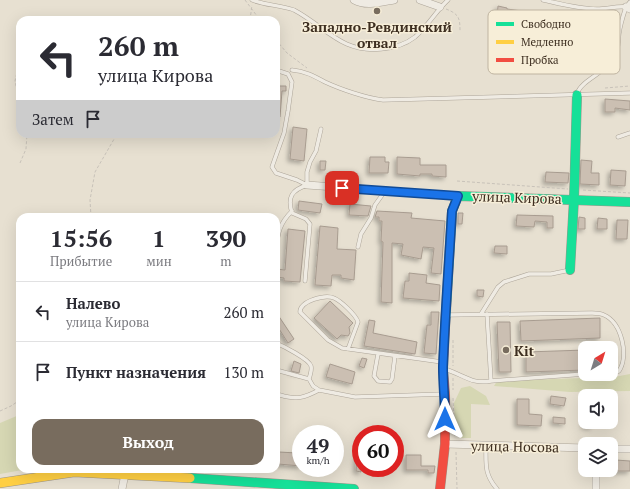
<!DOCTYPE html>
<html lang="ru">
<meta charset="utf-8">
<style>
:root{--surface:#fff;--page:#f7f7f7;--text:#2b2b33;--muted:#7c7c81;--line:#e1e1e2;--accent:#786c5e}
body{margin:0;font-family:"PT Serif",serif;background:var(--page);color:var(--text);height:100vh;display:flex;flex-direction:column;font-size:15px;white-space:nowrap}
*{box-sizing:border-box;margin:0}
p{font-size:13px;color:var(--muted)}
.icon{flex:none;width:22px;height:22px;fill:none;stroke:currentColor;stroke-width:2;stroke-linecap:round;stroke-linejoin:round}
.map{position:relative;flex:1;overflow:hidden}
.drawer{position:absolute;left:16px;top:213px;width:264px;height:260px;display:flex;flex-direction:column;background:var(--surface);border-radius:12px;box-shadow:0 4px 16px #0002}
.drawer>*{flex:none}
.banner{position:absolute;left:16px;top:16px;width:264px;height:122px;border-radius:12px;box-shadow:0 4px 16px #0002;background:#fff;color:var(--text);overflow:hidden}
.needle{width:26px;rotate:38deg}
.controls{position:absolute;left:578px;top:341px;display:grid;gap:8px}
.controls a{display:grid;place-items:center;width:40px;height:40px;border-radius:8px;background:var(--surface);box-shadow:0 4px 16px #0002;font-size:20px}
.speed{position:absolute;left:292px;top:425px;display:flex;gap:8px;font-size:20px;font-weight:700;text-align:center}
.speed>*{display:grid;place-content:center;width:52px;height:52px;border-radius:50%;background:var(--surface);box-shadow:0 4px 16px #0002;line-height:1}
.speed small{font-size:10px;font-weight:400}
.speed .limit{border:6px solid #d22;background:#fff;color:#111}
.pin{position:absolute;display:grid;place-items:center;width:34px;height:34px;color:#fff;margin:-17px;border-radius:8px;box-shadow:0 2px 6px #0006}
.me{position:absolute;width:44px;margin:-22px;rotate:0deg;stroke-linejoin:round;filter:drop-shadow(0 0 3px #0008)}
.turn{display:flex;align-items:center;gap:14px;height:84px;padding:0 16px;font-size:18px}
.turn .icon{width:52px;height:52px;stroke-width:2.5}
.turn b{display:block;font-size:28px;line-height:34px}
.then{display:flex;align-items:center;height:38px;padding:0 16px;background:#0003;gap:8px;font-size:15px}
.eta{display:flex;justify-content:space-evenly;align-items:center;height:68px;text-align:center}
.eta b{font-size:24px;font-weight:700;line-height:28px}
.cta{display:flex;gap:8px;margin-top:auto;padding:8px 16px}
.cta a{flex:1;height:46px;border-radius:12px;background:var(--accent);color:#fff;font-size:16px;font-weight:700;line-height:46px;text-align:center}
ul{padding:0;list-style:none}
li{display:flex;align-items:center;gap:12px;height:60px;padding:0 16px;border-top:1px solid var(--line)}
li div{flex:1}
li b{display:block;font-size:15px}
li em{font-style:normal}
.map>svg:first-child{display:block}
.green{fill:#d6d7b3}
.building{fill:#cbbfb2;stroke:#a89c90;filter:url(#shadow)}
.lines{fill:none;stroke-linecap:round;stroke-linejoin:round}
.lane-casing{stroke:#ada599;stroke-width:4.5}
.street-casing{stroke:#ada599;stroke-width:8}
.fast-casing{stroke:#9c958a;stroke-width:10}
.slow-casing{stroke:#9c958a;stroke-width:10}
.jam-casing{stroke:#9c958a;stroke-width:10}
.path{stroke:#c8c2b9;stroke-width:1;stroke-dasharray:3 2;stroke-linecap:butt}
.lane{stroke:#efebe3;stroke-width:3.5}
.street{stroke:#efebe3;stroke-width:7}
.fast{stroke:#16e098;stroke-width:9}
.slow{stroke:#ffcf43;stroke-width:9}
.jam{stroke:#f24e42;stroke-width:9}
.route-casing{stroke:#114b97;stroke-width:10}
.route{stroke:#1a73e8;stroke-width:7}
.poi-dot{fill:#786c5e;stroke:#f7eed8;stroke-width:1.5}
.labels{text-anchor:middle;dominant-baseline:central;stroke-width:3;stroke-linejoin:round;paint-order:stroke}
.poi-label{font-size:14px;font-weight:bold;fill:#3d2e20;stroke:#f7eed8}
.street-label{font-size:14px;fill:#3d2e20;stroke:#f7eed8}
.key{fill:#f7eed8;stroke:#bfb4a1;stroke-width:1}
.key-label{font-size:11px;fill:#3d2e20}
</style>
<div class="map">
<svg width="630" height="489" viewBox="0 0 630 489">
<defs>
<filter id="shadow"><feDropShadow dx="-2.5" dy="2.5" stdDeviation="2" flood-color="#0004"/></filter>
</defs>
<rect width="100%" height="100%" fill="#e7e0d1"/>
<path class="green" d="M630,374V391L570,392L494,386L497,381L614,377Z
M470,386L486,396L490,405L471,404V438H461L455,430L454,403L461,388Z
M19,415L20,469H28L0,474V423Z"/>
<path class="building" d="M498,6L507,8V9L530,12L529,20L519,18V20H511L512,18L497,16Z
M276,86H286V91H282L280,117H276Z
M605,99L630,101V110L615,108V112H605Z
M293,127L307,129L304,161L290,159Z
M370,157H385V162H389L388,173H369Z
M397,157L420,158V165H446V177L432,176V174H420V176L397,174Z
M581,160L592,161L591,173H599V185L580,184Z
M320,161H326L325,170H320Z
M611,170L626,171L625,186L610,185Z
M546,172L569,173L568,183L545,182Z
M299,201L322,204L320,213L298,210Z
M350,204L371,206L368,216L349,215Z
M377,211L412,213L411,218L445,221L441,274L431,273L434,248L423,247L421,259L401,255L403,244L392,243V303L381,302L383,242L381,241L382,221H379V217H375Z
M458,213H463L462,224H458Z
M517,215L553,216V228H547V222L535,221L534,227L516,226Z
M579,217L585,218V229H578Z
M598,218L607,219V229H597Z
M617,220H628L627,239H616Z
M320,226L338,228L337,249L356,250L354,280L341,278V275H332L331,286L315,285Z
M288,229L305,231L300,282L284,281V278L276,277V269L285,270Z
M495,246H507V254L494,253Z
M409,273L427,275L426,283L440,285L439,301L403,298L405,281H409Z
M477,290H484L483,297L477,296Z
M330,301L353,323L349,327L350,333L348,336L341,335L337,339L314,318Z
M276,312L294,339L288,343L276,324Z
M431,312H439L436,354L424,353L427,325H431Z
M600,318V338L521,341L520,321Z
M369,320L375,321L373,333L417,342L415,354L364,346Z
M497,322H510L511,372H499Z
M615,349L616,368L611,370V350Z
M585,350V370L526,372V352Z
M362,358L367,359L364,368L359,366Z
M294,361L301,364L299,373L291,371Z
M330,364L355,372L352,384L326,377Z
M551,396L566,398L564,406L550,404Z
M517,399H529V414L542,415L541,426L517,425Z
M553,417L565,418V424L553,423Z
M584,422H592V427L584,426Z
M279,452L297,453V458H301V466L278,464Z
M406,455H421V466H435L434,473H428V470H406Z
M357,457H361V472L356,471Z
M616,460L630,461V471H615Z"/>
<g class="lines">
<defs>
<path id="lane" d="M252,0C264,5 280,5 294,10C326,27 341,53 381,49C393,48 406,44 415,37C428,26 436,11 448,0
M543,0C561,4 579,9 597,9C607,9 616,6 626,7L630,2
M277,69L279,71L288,74L292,82L288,111L284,133L273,164L272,167L276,173L297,180L307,185V172L310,162L316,151L321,129
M292,70C305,71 314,76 325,82C340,89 366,98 383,100L630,93
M577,94C581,80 606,73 614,58C619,50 618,42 619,34C620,25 623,16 626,7
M618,137L630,133
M358,247L361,234L371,218L375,205L385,191
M276,250C278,233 279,224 292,211
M305,281L310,224L306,219L292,213C287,197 292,190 307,185
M481,314L498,287L504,282L529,274H551L570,270
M446,315L592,313C596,313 600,313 604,315C622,323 629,356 619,371L611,373
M276,343C283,346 309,359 311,366C312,370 310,376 309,379
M348,349L358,322C356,315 341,301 334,298C325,294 300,301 300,312L328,340L342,348L442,362
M378,354L374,376L378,381L390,382L392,379L395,356
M444,369C463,374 471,385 491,381L487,314
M276,370L309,379L313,386L319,390L355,397L444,394
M491,381L585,374
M280,395C297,400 304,398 319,390
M486,445C486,464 484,474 497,489"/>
<path id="street" d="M354,0C366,7 382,2 394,0
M420,0L440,7
M626,7L630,9
M307,185L458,196
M445,444L585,448
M611,449H630
M596,470V489
M122,489L125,474"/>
<path id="fast" d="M570,270L574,199L577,95
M445,328L452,211L458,196L630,202
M190,478L354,489"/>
<path id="slow" d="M0,483L74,472L190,478"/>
<path id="jam" d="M440,489L445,444V394L443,369L445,328"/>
</defs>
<use href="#lane" class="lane-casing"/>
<use href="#street" class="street-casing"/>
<use href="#fast" class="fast-casing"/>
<use href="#slow" class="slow-casing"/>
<use href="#jam" class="jam-casing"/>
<path class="path" d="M245,0L260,20
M446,9C459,14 460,18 460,31
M250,20L252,5
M276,40L287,53L307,68
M20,59L15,81L20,104
M605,88L630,86
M20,163L26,149L27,134
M457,181L568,189
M583,190L630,193
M91,217L90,200L95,172L117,134
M453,340V366
M453,378V390
M453,398L455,438
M0,411L11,406L20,400
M456,452L457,489"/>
<use href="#lane" class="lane"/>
<use href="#street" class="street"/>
<use href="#fast" class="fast"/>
<use href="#slow" class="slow"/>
<use href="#jam" class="jam"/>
</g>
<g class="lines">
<defs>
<path id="route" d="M342,188L458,196L452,211C449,263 445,315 443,367C443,384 445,402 445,419"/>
</defs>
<use href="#route" class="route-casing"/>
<use href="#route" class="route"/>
</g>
<g class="poi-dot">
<circle cx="377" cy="11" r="4"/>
<circle cx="506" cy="350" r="4"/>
</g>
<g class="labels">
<g class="poi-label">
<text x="377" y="26">Западно-Ревдинский<tspan x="377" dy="16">отвал</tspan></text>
<text x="514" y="350" text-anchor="start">Kit</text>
</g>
<g class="street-label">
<text transform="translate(517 197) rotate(2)">улица Кирова</text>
<text transform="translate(515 446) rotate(1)">улица Носова</text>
</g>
</g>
<rect x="488" y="10" width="132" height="64" rx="6" class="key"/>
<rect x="496" y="22" width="18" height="4" fill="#16e098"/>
<rect x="496" y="40" width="18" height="4" fill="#ffcf43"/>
<rect x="496" y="58" width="18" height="4" fill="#f24e42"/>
<g class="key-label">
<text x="521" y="28">Свободно</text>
<text x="521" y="46">Медленно</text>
<text x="521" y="64">Пробка</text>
</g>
</svg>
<div class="controls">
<a><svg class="needle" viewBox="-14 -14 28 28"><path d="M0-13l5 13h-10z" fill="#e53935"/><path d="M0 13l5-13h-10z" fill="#7c7c81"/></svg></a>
<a><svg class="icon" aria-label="sound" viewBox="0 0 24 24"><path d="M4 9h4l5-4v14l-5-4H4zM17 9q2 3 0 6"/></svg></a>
<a><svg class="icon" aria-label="layers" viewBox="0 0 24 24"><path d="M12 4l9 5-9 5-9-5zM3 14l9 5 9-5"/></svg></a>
</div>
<div class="speed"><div>49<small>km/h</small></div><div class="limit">60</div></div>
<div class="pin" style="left:342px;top:188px;background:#d93025"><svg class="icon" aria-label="arrive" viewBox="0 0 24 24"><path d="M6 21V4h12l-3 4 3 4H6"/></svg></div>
<svg class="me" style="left:445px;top:419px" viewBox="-20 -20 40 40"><path d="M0-17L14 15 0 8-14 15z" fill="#1a73e8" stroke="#fff" stroke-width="4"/></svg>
<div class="banner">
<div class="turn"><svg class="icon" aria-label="left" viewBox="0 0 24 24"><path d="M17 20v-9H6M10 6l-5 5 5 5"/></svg><div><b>260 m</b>улица Кирова</div></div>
<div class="then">Затем<svg class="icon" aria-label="arrive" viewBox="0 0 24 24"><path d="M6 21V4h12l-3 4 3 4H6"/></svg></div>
</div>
<section class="drawer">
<div class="eta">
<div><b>15:56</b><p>Прибытие</p></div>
<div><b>1</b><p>мин</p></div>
<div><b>390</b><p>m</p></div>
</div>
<ul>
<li><svg class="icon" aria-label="left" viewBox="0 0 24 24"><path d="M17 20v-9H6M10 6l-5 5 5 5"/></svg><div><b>Налево</b><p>улица Кирова</p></div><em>260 m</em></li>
<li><svg class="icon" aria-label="arrive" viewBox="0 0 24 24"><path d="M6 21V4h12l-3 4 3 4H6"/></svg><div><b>Пункт назначения</b></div><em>130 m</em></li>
</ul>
<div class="cta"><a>Выход</a></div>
</section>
</div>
